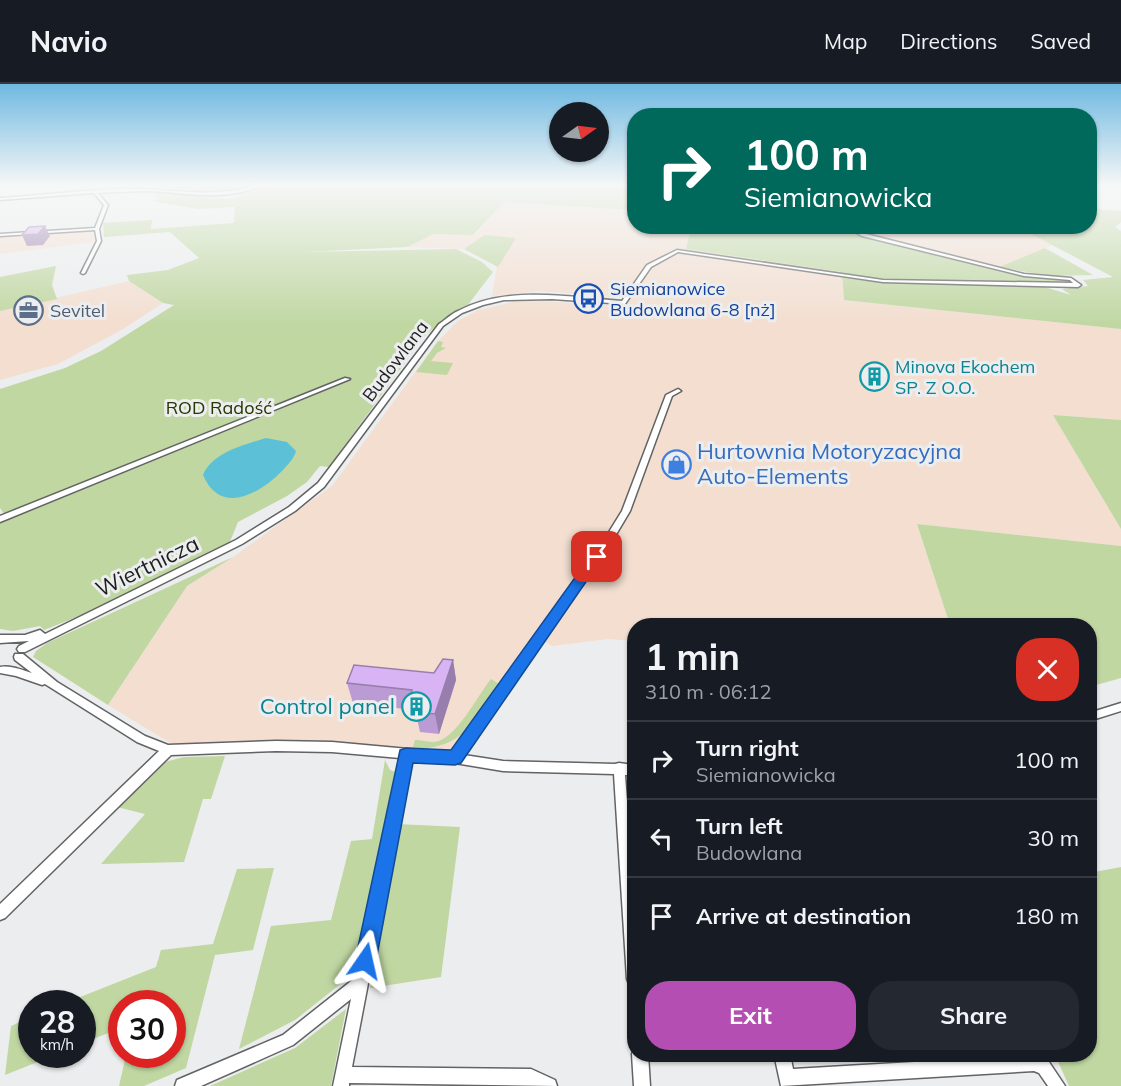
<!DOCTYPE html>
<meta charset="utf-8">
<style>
:root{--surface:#171b24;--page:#242831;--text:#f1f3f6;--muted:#9ea1a6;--line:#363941;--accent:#b44eb2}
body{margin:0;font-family:Mulish,sans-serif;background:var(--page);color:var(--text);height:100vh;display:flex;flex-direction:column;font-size:22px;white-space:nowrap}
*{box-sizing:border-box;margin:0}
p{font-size:20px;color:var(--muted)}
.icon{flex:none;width:33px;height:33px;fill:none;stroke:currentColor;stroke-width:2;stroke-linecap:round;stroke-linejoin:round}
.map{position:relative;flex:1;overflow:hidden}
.panel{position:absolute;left:627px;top:534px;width:470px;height:444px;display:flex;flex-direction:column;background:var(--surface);border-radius:24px;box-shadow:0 2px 4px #0004}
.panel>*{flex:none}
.top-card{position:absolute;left:627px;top:24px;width:470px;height:126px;border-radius:24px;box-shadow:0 2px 4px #0004;background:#00695c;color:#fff;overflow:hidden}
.needle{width:39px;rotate:76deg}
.buttons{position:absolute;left:549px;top:18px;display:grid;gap:12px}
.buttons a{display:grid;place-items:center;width:60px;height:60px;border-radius:50%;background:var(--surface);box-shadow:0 2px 4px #0004;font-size:30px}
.speed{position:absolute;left:18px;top:906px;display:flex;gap:12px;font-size:30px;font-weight:700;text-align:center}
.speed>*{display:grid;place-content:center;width:78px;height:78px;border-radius:50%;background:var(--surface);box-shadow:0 2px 4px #0004;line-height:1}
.speed small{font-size:15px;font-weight:400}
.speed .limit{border:9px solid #d22;background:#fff;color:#111}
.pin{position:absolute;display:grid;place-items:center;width:51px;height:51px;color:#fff;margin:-26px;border-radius:12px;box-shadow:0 3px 9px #0006}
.me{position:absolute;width:66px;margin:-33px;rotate:11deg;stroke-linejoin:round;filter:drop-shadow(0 0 4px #0008)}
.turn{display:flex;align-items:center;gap:21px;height:126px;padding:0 18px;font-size:27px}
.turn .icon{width:78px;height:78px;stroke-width:2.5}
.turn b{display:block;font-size:42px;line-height:51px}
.round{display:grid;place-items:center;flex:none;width:63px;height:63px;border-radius:24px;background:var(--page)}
.summary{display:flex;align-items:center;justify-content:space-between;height:102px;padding:0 18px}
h1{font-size:36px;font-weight:700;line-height:45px}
.action{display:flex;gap:12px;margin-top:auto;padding:12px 18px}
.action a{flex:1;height:69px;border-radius:24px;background:var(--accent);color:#fff;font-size:24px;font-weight:700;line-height:69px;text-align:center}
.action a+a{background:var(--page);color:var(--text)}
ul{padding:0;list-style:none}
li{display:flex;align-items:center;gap:18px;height:78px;padding:0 18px;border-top:2px solid var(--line)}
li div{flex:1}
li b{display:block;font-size:22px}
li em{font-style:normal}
header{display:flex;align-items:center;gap:36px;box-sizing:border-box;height:84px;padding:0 30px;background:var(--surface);border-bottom:2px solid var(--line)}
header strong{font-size:28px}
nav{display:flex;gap:33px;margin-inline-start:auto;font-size:21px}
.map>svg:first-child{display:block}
.industrial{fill:#f3ded0}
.green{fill:#c0d7a2}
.water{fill:#5cc1d6}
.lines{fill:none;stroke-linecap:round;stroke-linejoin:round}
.minor-casing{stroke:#626364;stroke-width:3}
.minor{fill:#fff;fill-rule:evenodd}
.wall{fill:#bb9bd3}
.shaded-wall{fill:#987eac}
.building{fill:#d9b4f5;stroke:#987eac;stroke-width:1.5}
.route{fill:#1a73e8;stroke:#114b97;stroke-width:1.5}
.labels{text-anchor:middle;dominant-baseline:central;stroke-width:6;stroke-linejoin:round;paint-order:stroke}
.far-transit-label{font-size:18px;fill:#164399;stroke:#ecedee;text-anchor:start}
.far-service-label{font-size:18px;fill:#4e5e75;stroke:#ecedee;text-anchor:start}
.far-street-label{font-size:18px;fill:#1e1e1e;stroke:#ecedee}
.far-culture-label{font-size:18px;fill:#0d838f;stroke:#ecedee;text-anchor:start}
.far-park-label{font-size:18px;fill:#263702;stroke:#ecedee}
.shop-label{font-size:22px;fill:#366cbe;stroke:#ecedee;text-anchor:start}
.street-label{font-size:22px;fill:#1e1e1e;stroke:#ecedee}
.culture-label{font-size:22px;fill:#0d838f;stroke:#ecedee;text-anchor:end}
</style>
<header>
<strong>Navio</strong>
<nav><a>Map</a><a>Directions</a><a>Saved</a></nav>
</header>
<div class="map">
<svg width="1121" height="1002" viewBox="0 0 1121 1002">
<rect width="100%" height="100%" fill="#ecedee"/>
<path class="industrial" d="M503,118L634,126V142L691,143L686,165L842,188L844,216L1121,245V336L1053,331L1121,445V462L917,440L950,541L634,542V557L608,555L552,562L538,553L455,665L172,660L108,621L187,502L233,473L332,402L438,257L458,237L478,226L513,218L543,217L620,222L622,214L541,207L492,212L497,182L464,165L407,163L434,150H476Z
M852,143H1021L1053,161L999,183L860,148Z
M89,147L94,150V158L0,170V153Z
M129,197L163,219L123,245L58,280L0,296V227Z"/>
<path class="green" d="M180,101H257L212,111L164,107Z
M266,101H634V126L504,118L473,151L434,150L407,163L304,168L456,165L482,178L493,188L467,222L443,235L423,254L329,383L320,382L307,398L287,412L238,438L229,460L107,521L44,546L40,542L13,547L0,545V438L2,437L0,433L4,430L0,424V305L65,284L101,267L174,221L163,219L129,197L127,191L168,186L199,174L170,148L104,153L103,139L152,136L151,145L234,139L235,123L198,125L152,117L162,113H153L156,109L230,115Z
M1089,125L1121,127V138L1115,143L1121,147V245L844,216L842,188L686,165L691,143H845L855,149L1010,189L1065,196L1070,199L1038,201L1071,211L1062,205L1088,202L1083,196L1113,193L1018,143L1089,142Z
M485,151L516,154L498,183L464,165Z
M1045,164L1093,191L1049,192L999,183Z
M56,182L52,201L57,215L0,227V193Z
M438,257L443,258L441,263L446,264L437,269L431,277L453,279L447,291L416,288Z
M1053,331L1121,336V445Z
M917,440L1121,462V594L1089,603V542L950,541Z
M233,473L187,502L108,621L33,573L36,567L47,559Z
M491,595L499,600C469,642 467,662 412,666L415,656C421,656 428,658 434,658C456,656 477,612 491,595Z
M225,672L211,715H203L184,778L101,780L145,730L117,723L165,678L184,673Z
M385,676L390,686L396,688L357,887L295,936L239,965L271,842L331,836L351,757L372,755Z
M397,740L460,743L441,893L370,904Z
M1121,783V1002H1069L1055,971L1089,970V789Z
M274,784L253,866L215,871L186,984L144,1002H119L126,971L172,970V920H122L121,944L83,959L82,920L65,919L156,883L161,866L213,860L237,785Z
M346,925L331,1002H210L295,964Z
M31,933L32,970L55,971L5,991L11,942Z"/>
<path class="water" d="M266,354L287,358L296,367C294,375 288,380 283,386C261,409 221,433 203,391C213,368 244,361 266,354Z"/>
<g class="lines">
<defs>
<path id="minor" d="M0,101H6L4,102Z
M256,101H262C226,118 188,109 150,107C132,107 115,108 98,109L108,121L99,145L101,157L85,189L83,190L81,189L97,157L95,146L0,152V150L95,144L104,121L94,109L0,116V114C44,111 89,105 133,105C175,105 215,115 256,101Z
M844,142H850L866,150L1024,190L1071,194L1081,201L1078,203L883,198L678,168L651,183L625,220L552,215L504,216L483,221L462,229L443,242L324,403L295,427L242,460L25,568H19L17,565L19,562L29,557L0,559V551H25L40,546L45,550L236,456L289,423L318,399L439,240C445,236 451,230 458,227C507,201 569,213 622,217L647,181L677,166L883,196L1073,199L1070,196L1024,192L862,152Z
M345,294L350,295L0,438V432Z
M678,305L681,307L672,312L630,427L611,459L464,671L503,677L615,680L619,679L634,681V691H625L634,810V902L629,900L627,895L614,690L503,687L455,679L411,675L352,983L531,985L555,996L557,1002L349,999V1002H333L351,915L293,961L201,1002H175L177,996L283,951L355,894L400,674L332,668L276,667L171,671L5,834L0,836V820L159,667L137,658L45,600L42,601L16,592L0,589V583C11,581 22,586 32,589L15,576L14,573L15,570H23L57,598L145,652L168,661L276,657L332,658L452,669L604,456L622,427L666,311Z
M1121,619V627L1089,637V629Z
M634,965V970H648L650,1002H634L632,970Z
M774,970H790L793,985L1034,971L1049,978L1065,1002H1048L1039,989L1034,987L781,1002Z"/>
</defs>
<use href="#minor" class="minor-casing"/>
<use href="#minor" class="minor"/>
</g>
<path class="wall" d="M453,576L456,596L439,650L420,648L416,630H415L414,626L353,619L347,599L434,589Z"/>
<path class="shaded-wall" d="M45,142L50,152L43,161L27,162L22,151Z
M453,576L456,596L439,650L435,630Z"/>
<path class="building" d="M45,142L38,150L22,151L29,143Z
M443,575L453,576L435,630L416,628L421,611L411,610L412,606L347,599L354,581L434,589Z"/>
<linearGradient id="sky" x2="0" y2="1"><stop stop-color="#70b9e1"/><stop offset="0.42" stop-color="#f6f7f7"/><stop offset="1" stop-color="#f6f7f7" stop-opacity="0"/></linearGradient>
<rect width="1121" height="241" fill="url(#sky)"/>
<path class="route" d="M597,469L603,473L601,476L461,679L455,681L413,679L376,877L373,885L365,888L358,885L355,877L400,666L406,664L451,666L592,470Z"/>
<defs>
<symbol id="bus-ring" viewBox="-11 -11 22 22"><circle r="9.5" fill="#ecedee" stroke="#1a4fb4" stroke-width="1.5"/><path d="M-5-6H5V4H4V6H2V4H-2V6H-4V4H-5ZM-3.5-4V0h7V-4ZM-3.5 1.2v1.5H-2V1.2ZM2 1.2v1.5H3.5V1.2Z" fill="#1a4fb4"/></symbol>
<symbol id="office-ring" viewBox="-11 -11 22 22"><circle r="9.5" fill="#ecedee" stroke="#5c6f8a" stroke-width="1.5"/><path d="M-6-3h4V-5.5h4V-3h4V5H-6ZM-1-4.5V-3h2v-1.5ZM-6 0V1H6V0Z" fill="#5c6f8a"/></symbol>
<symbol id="building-ring" viewBox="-11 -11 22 22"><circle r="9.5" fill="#ecedee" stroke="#0f9aa8" stroke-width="1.5"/><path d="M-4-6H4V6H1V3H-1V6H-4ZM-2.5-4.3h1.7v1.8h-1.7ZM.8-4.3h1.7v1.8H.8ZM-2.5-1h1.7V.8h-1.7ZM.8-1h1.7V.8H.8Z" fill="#0f9aa8"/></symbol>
<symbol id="shop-ring" viewBox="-11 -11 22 22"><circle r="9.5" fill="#ecedee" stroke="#3f7fe0" stroke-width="1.5"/><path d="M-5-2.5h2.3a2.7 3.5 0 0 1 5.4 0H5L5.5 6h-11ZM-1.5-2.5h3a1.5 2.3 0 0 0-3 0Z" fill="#3f7fe0"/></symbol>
</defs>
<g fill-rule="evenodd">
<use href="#bus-ring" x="572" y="198" width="33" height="33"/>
<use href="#office-ring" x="12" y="210" width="33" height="33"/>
<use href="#building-ring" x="858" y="276" width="33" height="33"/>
<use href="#shop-ring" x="660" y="364" width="33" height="33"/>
<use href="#building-ring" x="400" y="606" width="33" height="33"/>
</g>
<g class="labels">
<g class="far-transit-label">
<text x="610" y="204">Siemianowice<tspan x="610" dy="21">Budowlana 6-8 [nż]</tspan></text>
</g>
<g class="far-service-label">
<text x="50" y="226">Sevitel</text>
</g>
<g class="far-street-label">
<text transform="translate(395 277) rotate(-53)">Budowlana</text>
</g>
<g class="far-culture-label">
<text x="895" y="282">Minova Ekochem<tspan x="895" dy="21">SP. Z O.O.</tspan></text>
</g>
<g class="far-park-label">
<text x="219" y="323">ROD Radość</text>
</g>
<g class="shop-label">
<text x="697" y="367">Hurtownia Motoryzacyjna<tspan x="697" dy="25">Auto-Elements</tspan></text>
</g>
<g class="street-label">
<text transform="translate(147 482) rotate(-26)">Wiertnicza</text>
</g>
<g class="culture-label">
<text x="395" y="622">Control panel</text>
</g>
</g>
</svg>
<div class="buttons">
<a><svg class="needle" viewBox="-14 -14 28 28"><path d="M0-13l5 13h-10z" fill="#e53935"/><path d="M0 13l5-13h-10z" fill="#9ea1a6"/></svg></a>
</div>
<div class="speed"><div>28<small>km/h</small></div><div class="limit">30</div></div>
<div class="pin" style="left:597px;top:473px;background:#d93025"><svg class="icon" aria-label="arrive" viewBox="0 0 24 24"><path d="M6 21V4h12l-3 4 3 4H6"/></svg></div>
<svg class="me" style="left:365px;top:877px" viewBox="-20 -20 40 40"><path d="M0-17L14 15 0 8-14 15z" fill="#1a73e8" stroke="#fff" stroke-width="4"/></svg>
<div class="top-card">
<div class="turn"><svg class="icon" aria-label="right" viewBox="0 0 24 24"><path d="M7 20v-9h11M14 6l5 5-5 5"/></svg><div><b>100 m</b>Siemianowicka</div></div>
</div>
<section class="panel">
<div class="summary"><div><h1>1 min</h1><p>310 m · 06:12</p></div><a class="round" style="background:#d93025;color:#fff"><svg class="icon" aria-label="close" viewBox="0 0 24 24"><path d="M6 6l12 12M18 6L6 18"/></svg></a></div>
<ul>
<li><svg class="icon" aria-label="right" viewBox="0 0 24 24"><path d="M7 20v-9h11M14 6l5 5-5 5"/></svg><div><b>Turn right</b><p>Siemianowicka</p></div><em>100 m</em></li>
<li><svg class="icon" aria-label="left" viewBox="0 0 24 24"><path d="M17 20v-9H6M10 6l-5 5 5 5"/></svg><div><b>Turn left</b><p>Budowlana</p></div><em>30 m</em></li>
<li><svg class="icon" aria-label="arrive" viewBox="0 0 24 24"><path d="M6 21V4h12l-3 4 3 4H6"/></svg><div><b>Arrive at destination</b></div><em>180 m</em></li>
</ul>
<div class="action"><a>Exit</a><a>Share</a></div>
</section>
</div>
